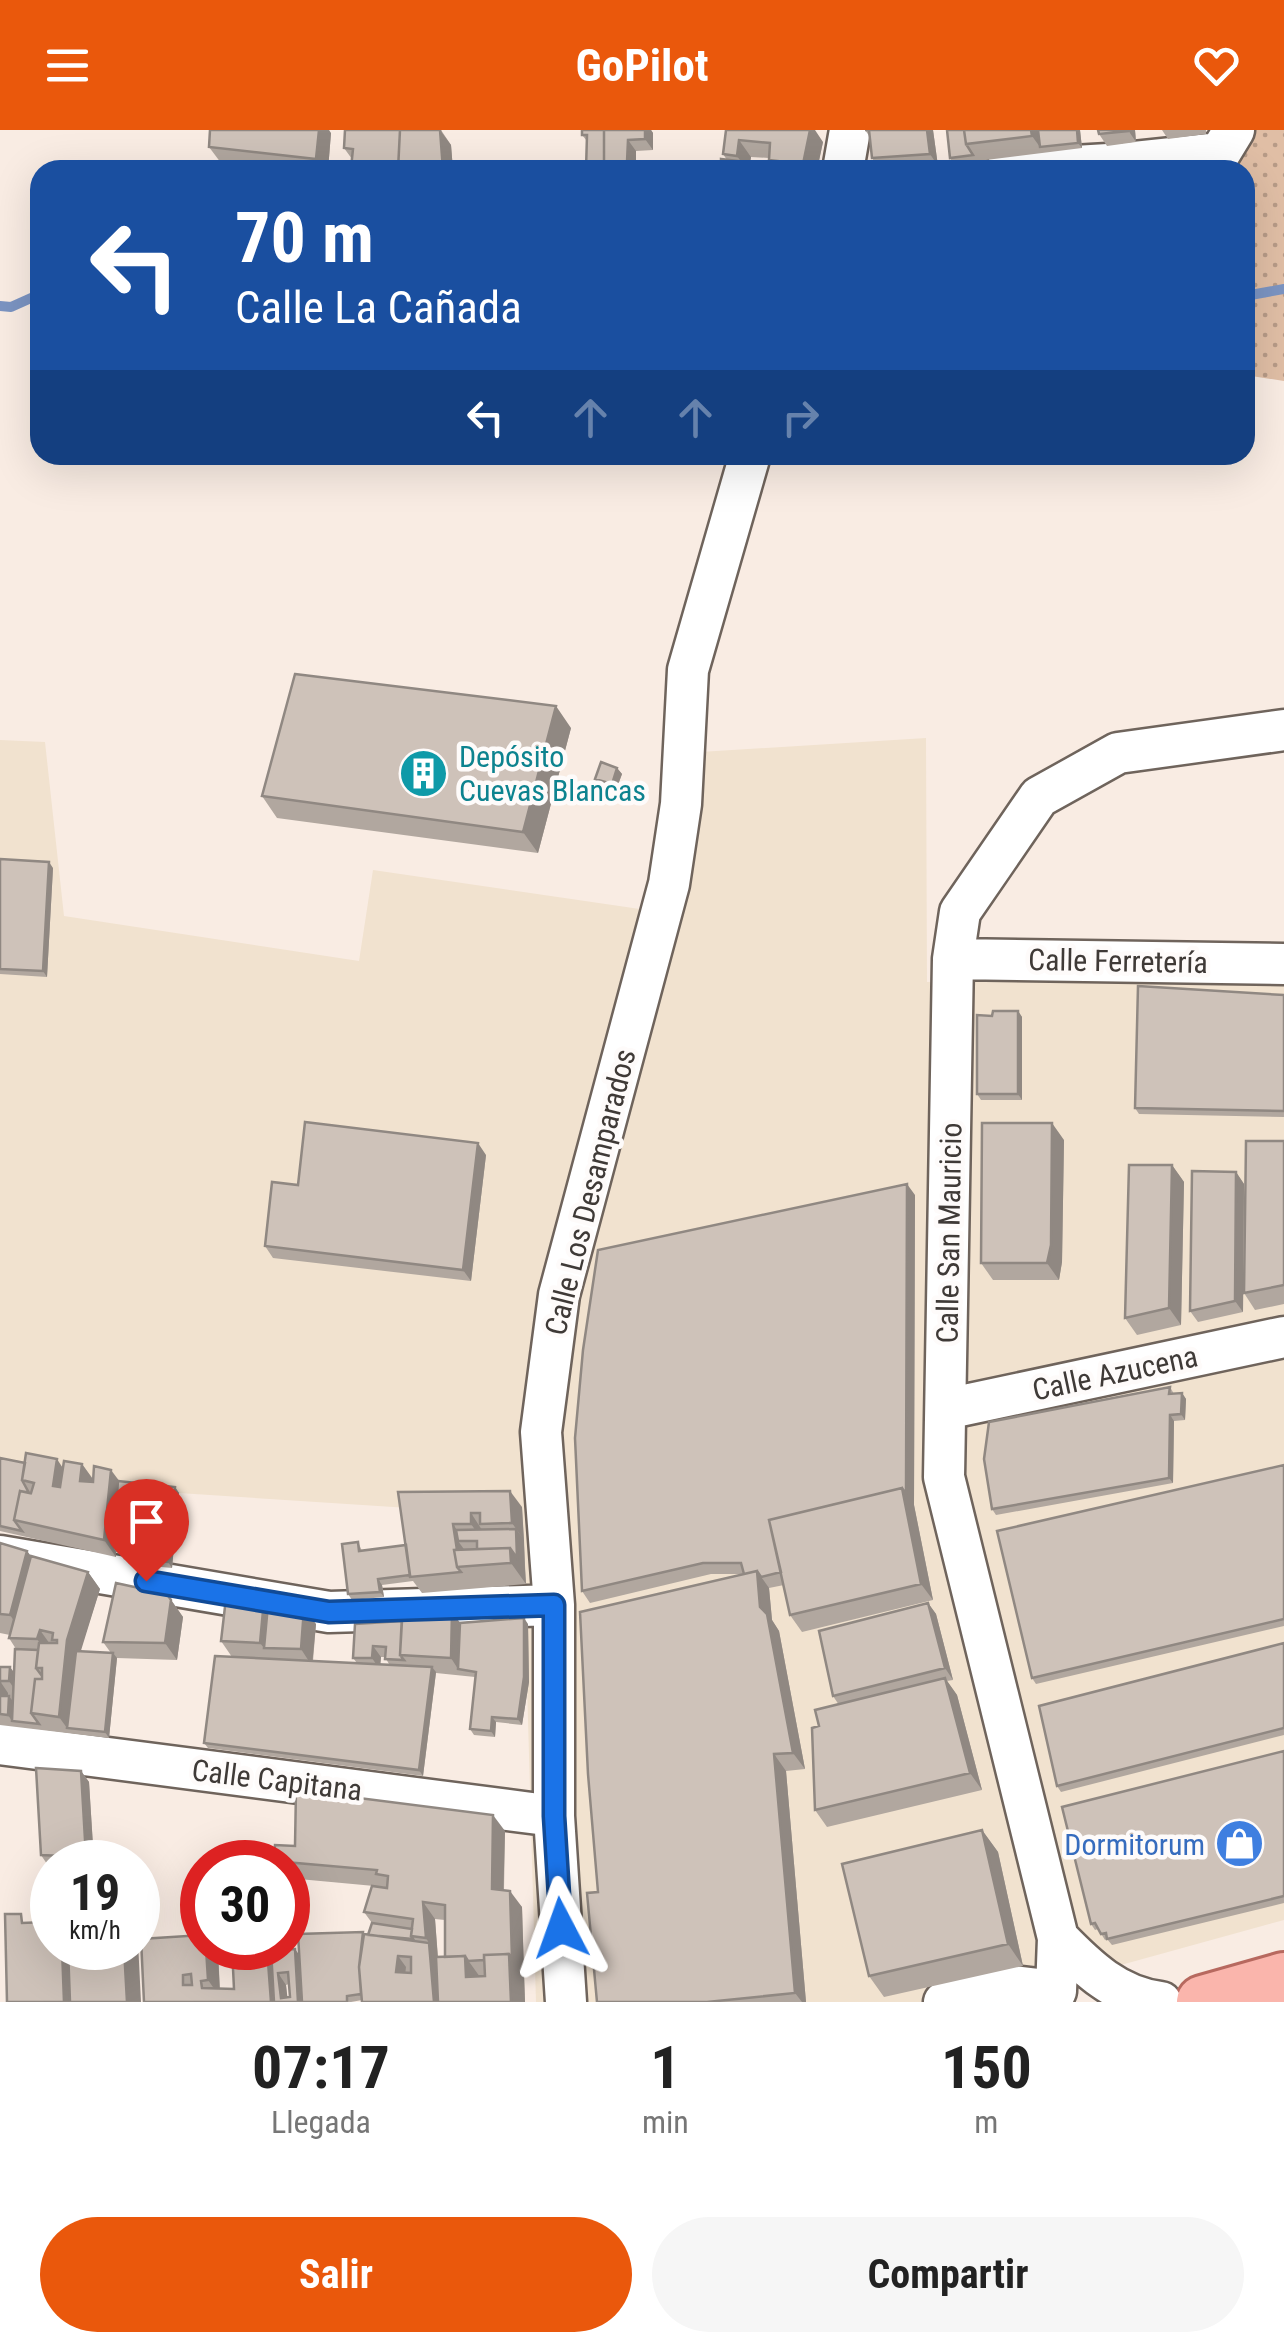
<!DOCTYPE html>
<html lang="es">
<meta charset="utf-8">
<style>
:root{--surface:#fff;--page:#f6f6f6;--text:#222;--muted:#767676;--accent:#ea580c}
body{margin:0;font-family:"Roboto Condensed",sans-serif;background:var(--page);color:var(--text);height:100vh;display:flex;flex-direction:column;font-size:38px;white-space:nowrap}
*{box-sizing:border-box;margin:0}
p{font-size:32px;color:var(--muted)}
.icon{flex:none;width:55px;height:55px;fill:none;stroke:currentColor;stroke-width:2;stroke-linecap:round;stroke-linejoin:round}
.map{position:relative;height:1872px;overflow:hidden}
.panel{display:flex;flex-direction:column;background:var(--surface);flex:1}
.panel>*{flex:none}
.hud{position:absolute;left:30px;top:30px;width:1225px;height:305px;border-radius:30px;box-shadow:0 10px 40px #0002;background:#1a4fa0;color:#fff;overflow:hidden}
.speed{position:absolute;left:30px;top:1710px;display:flex;gap:20px;font-size:50px;font-weight:700;text-align:center}
.speed>*{display:grid;place-content:center;width:130px;height:130px;border-radius:50%;background:var(--surface);box-shadow:0 10px 40px #0002;line-height:1}
.speed small{font-size:25px;font-weight:400}
.speed .limit{border:15px solid #d22;background:#fff;color:#111}
.pin{position:absolute;display:grid;place-items:center;width:85px;height:85px;color:#fff;margin:-102px -42px;border-radius:50% 50% 50% 0;rotate:-45deg;box-shadow:0 0 10px #0007}
.pin .icon{rotate:45deg}
.me{position:absolute;width:110px;margin:-55px;rotate:356deg;stroke-linejoin:round;filter:drop-shadow(0 0 8px #0008)}
.turn{display:flex;align-items:center;gap:35px;height:210px;padding:0 40px;font-size:45px}
.turn .icon{width:130px;height:130px;stroke-width:2.5}
.turn b{display:block;font-size:70px;line-height:85px}
.lanes{display:flex;align-items:center;height:95px;padding:0 40px;background:#0003;justify-content:center;gap:50px;direction:ltr}
.lanes .off{opacity:.35}
.eta{display:flex;justify-content:space-evenly;align-items:center;height:170px;text-align:center}
.eta b{font-size:60px;font-weight:700;line-height:70px}
.cta{display:flex;gap:20px;margin-top:auto;padding:20px 40px}
.cta a{flex:1;height:115px;border-radius:60px;background:var(--accent);color:#fff;font-size:40px;font-weight:700;line-height:115px;text-align:center}
.cta a+a{background:var(--page);color:var(--text)}
header{display:flex;justify-content:space-between;align-items:center;height:130px;padding:0 40px;background:var(--accent);color:#fff;font-size:45px;font-weight:700}
.map>svg:first-child{display:block}
.commercial{fill:#f1e2cf}
.grass{fill:url(#grass-dots)}
.lines{fill:none;stroke-linecap:round;stroke-linejoin:round}
.stream{stroke:#7b94c2;stroke-width:10}
.minor-casing{stroke:#6f645c;stroke-width:45}
.major-casing{stroke:#b7695f;stroke-width:58}
.minor{stroke:#fff;stroke-width:40}
.major{stroke:#fab5ac;stroke-width:52}
.wall{fill:#b1a79f;fill-rule:evenodd}
.shaded-wall{fill:#908882}
.building{fill:#cec2b9;stroke:#908882;stroke-width:2.5;fill-rule:evenodd}
.route-casing{stroke:#114b97;stroke-width:25}
.route{stroke:#1a73e8;stroke-width:18}
.labels{text-anchor:middle;dominant-baseline:central;stroke-width:9;stroke-linejoin:round;paint-order:stroke}
.culture-label{font-size:30px;fill:#0d838f;stroke:#fefbfa;text-anchor:start}
.street-label{font-size:30px;fill:#3f3a37;stroke:#fefbfa}
.shop-label{font-size:30px;fill:#366cbe;stroke:#fefbfa;text-anchor:end}
</style>
<header><svg class="icon" aria-label="menu" viewBox="0 0 24 24"><path d="M4 6h16M4 12h16M4 18h16"/></svg>GoPilot<svg class="icon" aria-label="heart" viewBox="0 0 24 24"><path d="M12 20l-8-8c-3-5 5-10 8-4 3-6 11-1 8 4z"/></svg></header>
<div class="map">
<svg width="1284" height="1872" viewBox="0 0 1284 1872">
<defs>
<pattern id="grass-dots" width="8" height="8" patternUnits="userSpaceOnUse" patternTransform="scale(2.5)"><rect width="8" height="8" fill="#e0bea5"/><path d="M2 2h.1M6 6h.1" fill="none" stroke="#b79b87" stroke-width="1.8" stroke-linecap="round"/></pattern>
</defs>
<rect width="100%" height="100%" fill="#f9ece3"/>
<path class="commercial" d="M926,608L927,852L1284,836V1790L987,1872H536L522,1378H409L179,1363L123,1356L0,1333V610L45,612L64,786L359,831L373,740L674,784L700,622Z"/>
<path class="grass" d="M1210,0H1284V251L1245,245V40H1209Z"/>
<g class="lines">
<path class="stream" d="M83,40C95,32 114,36 127,40
M1245,166L1284,159
M0,176L11,177L40,164"/>
<defs>
<path id="minor" d="M843,40L850,0
M1006,40L1125,33L1220,23L1234,0
M953,829L1284,834
M946,1279L1284,1207
M0,1426L329,1482L554,1475
M0,1614L554,1686
M1058,1808C1087,1838 1117,1867 1161,1872
M566,1872L554,1686V1475L541,1302L559,1165L669,754L681,674L688,540L750,325
M944,1872L1012,1856L1056,1861
M1051,1872L1056,1861L1058,1808L944,1347L953,829L960,782L1039,667L1118,623L1284,600"/>
<path id="major" d="M1203,1872L1284,1849"/>
</defs>
<use href="#minor" class="minor-casing"/>
<use href="#major" class="major-casing"/>
<use href="#minor" class="minor"/>
<use href="#major" class="major"/>
</g>
<path class="wall" d="M345,0H441L451,15L453,40H353L351,38L352,29L344,18Z
M582,0H651L653,3V20L636,21V32L650,40L586,39L587,11L582,5Z
M726,0L823,12L817,40H721L727,30L723,24ZM751,27L769,28L772,35L750,32Z
M865,0H933L938,36L880,40L872,28L870,7Z
M947,0H1080L1082,18L954,34L950,28Z
M1135,0L1136,12L1107,16L1099,4Z
M1162,0H1206V4L1168,9Z
M331,3L328,40H278L221,33L209,17Z
M571,598L538,723L277,688L262,666Z
M617,638L622,644L616,660L600,655L595,649Z
M0,729L53,738L47,847L0,844Z
M1284,865V987L1139,984L1135,978Z
M1018,881L1022,887V970H981L977,964Z
M1064,1010L1062,1132L1059,1150H993L981,1133Z
M1284,1011V1174L1255,1180L1244,1163Z
M486,1025L471,1151L273,1128L265,1116L298,1055Z
M1172,1035L1184,1052L1181,1195L1137,1205L1125,1188Z
M1236,1042L1244,1054L1243,1182L1198,1192L1190,1181Z
M915,1065L914,1375L933,1470L802,1502L790,1485L784,1455L769,1458L772,1490L779,1501L805,1639L786,1641L806,1872H597L598,1762L744,1444H711L590,1473L582,1461Z
M1170,1257L1174,1264L1182,1263L1186,1269L1185,1290L1174,1291L1173,1353L996,1385L992,1379Z
M0,1328L63,1338L82,1334L93,1349L175,1357L179,1363L172,1438L129,1434L125,1428L126,1423L116,1422V1427L0,1401Z
M1284,1335V1496L1036,1554L1032,1548Z
M398,1362L522,1377L526,1454L422,1463L413,1451L382,1455L384,1467L352,1470L348,1464L358,1412L362,1421L406,1415Z
M0,1413L27,1421L31,1426L88,1442L100,1459L80,1521L111,1523L103,1512L167,1464L183,1487L177,1530L117,1528L109,1608L0,1595V1537H10L14,1543L16,1519L9,1508L10,1505L0,1503Z
M264,1470L268,1475L316,1494L313,1531L357,1533L353,1528L355,1494H528L529,1552L522,1595L496,1592L495,1607L474,1605L470,1599L475,1547L436,1543L423,1646L208,1618L204,1613L232,1527L221,1511ZM381,1527H385L389,1534H380Z
M928,1473L936,1484L953,1550L947,1551L957,1565L982,1660L827,1697L815,1680L819,1596L839,1575L833,1566Z
M1284,1513V1605L1061,1662L1057,1656Z
M1284,1621V1773L1112,1815L1107,1809L1105,1810L1098,1799L1095,1800L1091,1794Z
M81,1641L89,1652L94,1732H52V1737H49L41,1725Z
M982,1700L998,1722L1023,1836L884,1867L869,1846Z
M505,1701L504,1760L522,1777L525,1872L362,1870L351,1872H144L202,1818H214L218,1822L220,1859H234L278,1820L299,1824L364,1804L368,1805L372,1793L364,1782L386,1758L385,1757L288,1748V1732L274,1731L295,1716ZM435,1789L445,1790V1827H438ZM289,1854L290,1867H287L286,1855Z"/>
<path class="shaded-wall" d="M319,0H329L331,3L328,40H324L316,29Z
M440,0L451,15L453,40H443Z
M645,0H651L653,3V20L645,9Z
M810,0H815L823,12L817,40H806L803,34Z
M927,0H933L938,36L930,24Z
M1031,0H1041L1040,17L1032,6Z
M1077,0H1080L1082,18L1078,13Z
M1128,0H1135L1136,12Z
M628,10L636,21V40L627,32Z
M739,10L751,27L749,40H747L737,26Z
M556,576L571,598L538,723L523,702Z
M617,638L622,644L616,660L612,654Z
M49,732L53,738L47,847L43,841Z
M1018,881L1022,887V970L1018,964Z
M1052,993L1064,1010L1062,1132L1059,1150L1047,1133Z
M478,1013L486,1025L471,1151L463,1140Z
M1172,1035L1184,1052L1181,1195L1169,1178Z
M1236,1042L1244,1054L1243,1182L1235,1171Z
M907,1054L915,1065L914,1375L933,1470L921,1454L902,1358Z
M1182,1263L1186,1269L1185,1290L1181,1284Z
M1170,1285L1174,1291L1173,1353L1169,1348Z
M57,1329L68,1346L65,1373L53,1356Z
M82,1334L94,1351L92,1368L80,1351Z
M111,1340L123,1356L113,1417L116,1422V1427L104,1410Z
M175,1357L179,1363L172,1438L168,1432Z
M510,1361L522,1377L524,1410L512,1393Z
M471,1383L482,1400L483,1411L471,1394Z
M453,1394L464,1411H458L466,1422L460,1437Z
M516,1399L524,1410L525,1439L517,1428Z
M510,1418L525,1439L526,1454L511,1433Z
M27,1421L43,1443L25,1507L10,1485Z
M757,1441L769,1458L772,1490L779,1501L805,1639L793,1623L760,1477Z
M88,1442L100,1459L79,1527L67,1598L59,1587L67,1510Z
M378,1449L382,1455L384,1467L380,1462Z
M171,1470L183,1487L177,1530L165,1513Z
M264,1470L279,1492L264,1518L260,1513Z
M928,1473L936,1484L953,1550L945,1538Z
M304,1478L316,1494L312,1536L301,1519Z
M452,1482L464,1498L458,1539L451,1528Z
M524,1488L528,1494L529,1552L522,1595L518,1589Z
M40,1500L52,1517L47,1523L37,1509Z
M373,1516L381,1527L380,1540L372,1528Z
M113,1523L117,1528L109,1608L105,1602Z
M10,1537L18,1548L17,1563L9,1551Z
M432,1537L436,1542L423,1646L419,1640Z
M945,1548L957,1565L982,1660L970,1643Z
M0,1551L8,1563L7,1577L0,1567Z
M9,1566L17,1577L12,1591L16,1597L8,1585Z
M492,1587L496,1592L495,1607L491,1601Z
M774,1624L786,1641L806,1872H802L795,1863Z
M81,1641L89,1652L94,1732H90L86,1727Z
M493,1685L505,1701L503,1776L492,1759Z
M982,1700L998,1722L1023,1836L1008,1814Z
M510,1761L522,1777L524,1846L512,1829Z
M423,1772L435,1789L441,1872H434L429,1813L426,1808Z
M138,1812L141,1872H127L124,1818H138Z
M62,1818H82L84,1872H64Z
M206,1818H214L218,1822L220,1867L208,1850Z
M267,1818L278,1819L280,1843H278L286,1855L288,1872H271Z
M295,1819L303,1830L306,1872H298Z
M509,1824L524,1846L525,1872H511Z
M398,1826L406,1837L404,1854L396,1842Z
M465,1826L480,1847H466Z"/>
<path class="building" d="M210,0H319L316,29L209,17Z
M345,0H400L398,40H368L351,38L353,19L344,18Z
M400,0H440L443,40L398,39Z
M582,0H604V40H568V37L586,39L587,5H582Z
M604,0H645V9L628,10L627,32H645L644,40H604Z
M726,0H810L803,34L769,30L770,13L739,10L737,26L723,24Z
M865,0H927L930,24L872,28L869,0Z
M947,0H964L966,14L973,25L950,28Z
M964,0H1031L1032,6L966,14Z
M1038,0H1077L1078,13L1040,17Z
M1098,0H1128V1L1099,4Z
M721,29L807,39L721,40Z
M295,544L556,576L523,702L262,666Z
M601,632L617,638L612,654L595,649Z
M0,729L49,732L43,841L0,839Z
M1138,856L1284,865V981L1135,978Z
M993,881H1018V964H977V885L992,886Z
M305,992L478,1013L463,1140L265,1116L272,1052L298,1055Z
M982,993H1052L1051,1115L1047,1133H981Z
M1246,1011H1284V1155L1244,1163Z
M1129,1035H1172L1169,1178L1125,1188Z
M1192,1041L1236,1042L1235,1171L1190,1181Z
M907,1054L906,1364L902,1358L769,1390L781,1442L761,1447L757,1441L744,1444L741,1433H703L582,1461L575,1308L583,1220L598,1120Z
M1170,1257L1169,1264L1182,1263L1181,1284L1170,1285L1169,1348L992,1379L984,1329L989,1292Z
M26,1323L57,1329L53,1356L60,1357L64,1331L82,1334L80,1351L93,1352L94,1336L111,1340L104,1410L14,1390L20,1361L31,1363L34,1353L22,1350Z
M0,1328L25,1333L22,1350L29,1363L20,1361L14,1390L22,1401L0,1396Z
M1284,1335V1489L1032,1548L997,1401Z
M118,1351L175,1357L168,1432L125,1428L126,1418L113,1417Z
M902,1358L921,1454L790,1485L769,1390Z
M510,1361L512,1393L480,1394V1383H471V1394H453L457,1420H454L457,1437L461,1442L410,1447L398,1362Z
M516,1399L517,1428L510,1418L477,1419V1411H458L456,1400Z
M358,1412L359,1421L406,1415L410,1445L378,1449L380,1462L348,1464L342,1414Z
M0,1413L27,1421L10,1485L0,1484Z
M510,1418L511,1433L457,1437L454,1420Z
M31,1426L88,1442L67,1510L59,1587L31,1583L35,1549H42V1538H36L39,1513H57V1510H52L53,1503L40,1500L37,1509L9,1508Z
M757,1441L760,1477L767,1484L793,1623L774,1624L795,1863L707,1872H597L587,1763L598,1762L588,1644L580,1482Z
M116,1453L167,1464L171,1470L165,1513L103,1512Z
M226,1468L264,1470L260,1513L221,1511Z
M928,1473L945,1538L833,1566L819,1501Z
M268,1475L304,1478L301,1519L264,1518Z
M452,1482L451,1528L400,1525L402,1485Z
M524,1488V1547L518,1589L492,1587L491,1601L470,1599L476,1542L458,1539L460,1493Z
M402,1491L400,1525L404,1530L385,1529L386,1517L373,1516L372,1528H353L355,1494Z
M1284,1513V1598L1057,1656L1039,1576Z
M15,1519L38,1520L36,1538L42,1546V1549H35L31,1583L39,1594L12,1591Z
M76,1521L113,1523L105,1602L67,1598Z
M215,1526L432,1537L419,1640L204,1613Z
M0,1537H10L9,1551H0V1553Z
M945,1548L970,1643L815,1680L812,1598L819,1596L815,1580Z
M0,1566H9L8,1585L0,1584Z
M1284,1621V1766L1107,1809L1106,1803L1101,1804L1095,1793L1091,1794L1062,1677Z
M36,1638L81,1641L86,1727L41,1725Z
M296,1660L493,1685L492,1759L510,1761L512,1829L509,1824L484,1825V1830L468,1831L465,1826L445,1827V1775L423,1772L426,1808L411,1806L413,1789L364,1782L372,1756L387,1758L388,1746L376,1744L377,1740L274,1731L275,1715L295,1716Z
M982,1700L1008,1814L869,1846L842,1734Z
M5,1784H21L22,1793L46,1792V1784H52V1818H62L64,1872H7Z
M372,1793L412,1799L411,1806L413,1809L368,1805Z
M363,1802L359,1837L361,1864L347,1866V1872H302L298,1804Z
M364,1804L429,1813L434,1872H362L359,1837ZM398,1826L411,1827V1843L396,1842Z
M202,1805V1818H206L208,1850L201,1851L202,1858L234,1859L232,1818H267L271,1872H144L141,1809ZM191,1844L192,1855H183V1845Z
M68,1818H124L127,1872H70Z
M295,1819L298,1872H274L271,1820ZM288,1842L290,1867L281,1868L278,1843Z
M509,1824L511,1872H438L436,1827L465,1826L466,1847L485,1846L484,1825Z"/>
<g class="lines">
<defs>
<path id="route" d="M146,1451L329,1482L554,1475V1686L561,1798"/>
</defs>
<use href="#route" class="route-casing"/>
<use href="#route" class="route"/>
</g>
<defs>
<symbol id="building-disc" viewBox="-11 -11 22 22"><circle r="9.5" fill="#0f9aa8" stroke="#fefbfa"/><path d="M-4-6H4V6H1V3H-1V6H-4ZM-2.5-4.3h1.7v1.8h-1.7ZM.8-4.3h1.7v1.8H.8ZM-2.5-1h1.7V.8h-1.7ZM.8-1h1.7V.8H.8Z" fill="#fff"/></symbol>
<symbol id="shop-disc" viewBox="-11 -11 22 22"><circle r="9.5" fill="#3f7fe0" stroke="#fefbfa"/><path d="M-5-2.5h2.3a2.7 3.5 0 0 1 5.4 0H5L5.5 6h-11ZM-1.5-2.5h3a1.5 2.3 0 0 0-3 0Z" fill="#fff"/></symbol>
</defs>
<g fill-rule="evenodd">
<use href="#building-disc" x="396" y="616" width="55" height="55"/>
<use href="#shop-disc" x="1212" y="1686" width="55" height="55"/>
</g>
<g class="labels">
<g class="culture-label">
<text x="459" y="626">Depósito<tspan x="459" dy="34">Cuevas Blancas</tspan></text>
</g>
<g class="street-label">
<text transform="translate(1118 831) rotate(1)">Calle Ferretería</text>
<text transform="translate(590 1062) rotate(-76)">Calle Los Desamparados</text>
<text transform="translate(949 1103) rotate(-89)">Calle San Mauricio</text>
<text transform="translate(1115 1243) rotate(-12)">Calle Azucena</text>
<text transform="translate(277 1650) rotate(7)">Calle Capitana</text>
</g>
<g class="shop-label">
<text x="1205" y="1714">Dormitorum</text>
</g>
</g>
</svg>
<div class="speed"><div>19<small>km/h</small></div><div class="limit">30</div></div>
<div class="pin" style="left:146px;top:1451px;background:#d93025"><svg class="icon" aria-label="arrive" viewBox="0 0 24 24"><path d="M6 21V4h12l-3 4 3 4H6"/></svg></div>
<svg class="me" style="left:561px;top:1798px" viewBox="-20 -20 40 40"><path d="M0-17L14 15 0 8-14 15z" fill="#1a73e8" stroke="#fff" stroke-width="4"/></svg>
<div class="hud">
<div class="turn"><svg class="icon" aria-label="left" viewBox="0 0 24 24"><path d="M17 20v-9H6M10 6l-5 5 5 5"/></svg><div><b>70 m</b>Calle La Cañada</div></div>
<div class="lanes"><svg class="icon" aria-label="left" viewBox="0 0 24 24"><path d="M17 20v-9H6M10 6l-5 5 5 5"/></svg><svg class="icon off" aria-label="ahead" viewBox="0 0 24 24"><path d="M12 20V5M6 11l6-6 6 6"/></svg><svg class="icon off" aria-label="ahead" viewBox="0 0 24 24"><path d="M12 20V5M6 11l6-6 6 6"/></svg><svg class="icon off" aria-label="right" viewBox="0 0 24 24"><path d="M7 20v-9h11M14 6l5 5-5 5"/></svg></div>
</div>
</div>
<section class="panel">
<div class="eta">
<div><b>07:17</b><p>Llegada</p></div>
<div><b>1</b><p>min</p></div>
<div><b>150</b><p>m</p></div>
</div>
<div class="cta"><a>Salir</a><a>Compartir</a></div>
</section>
